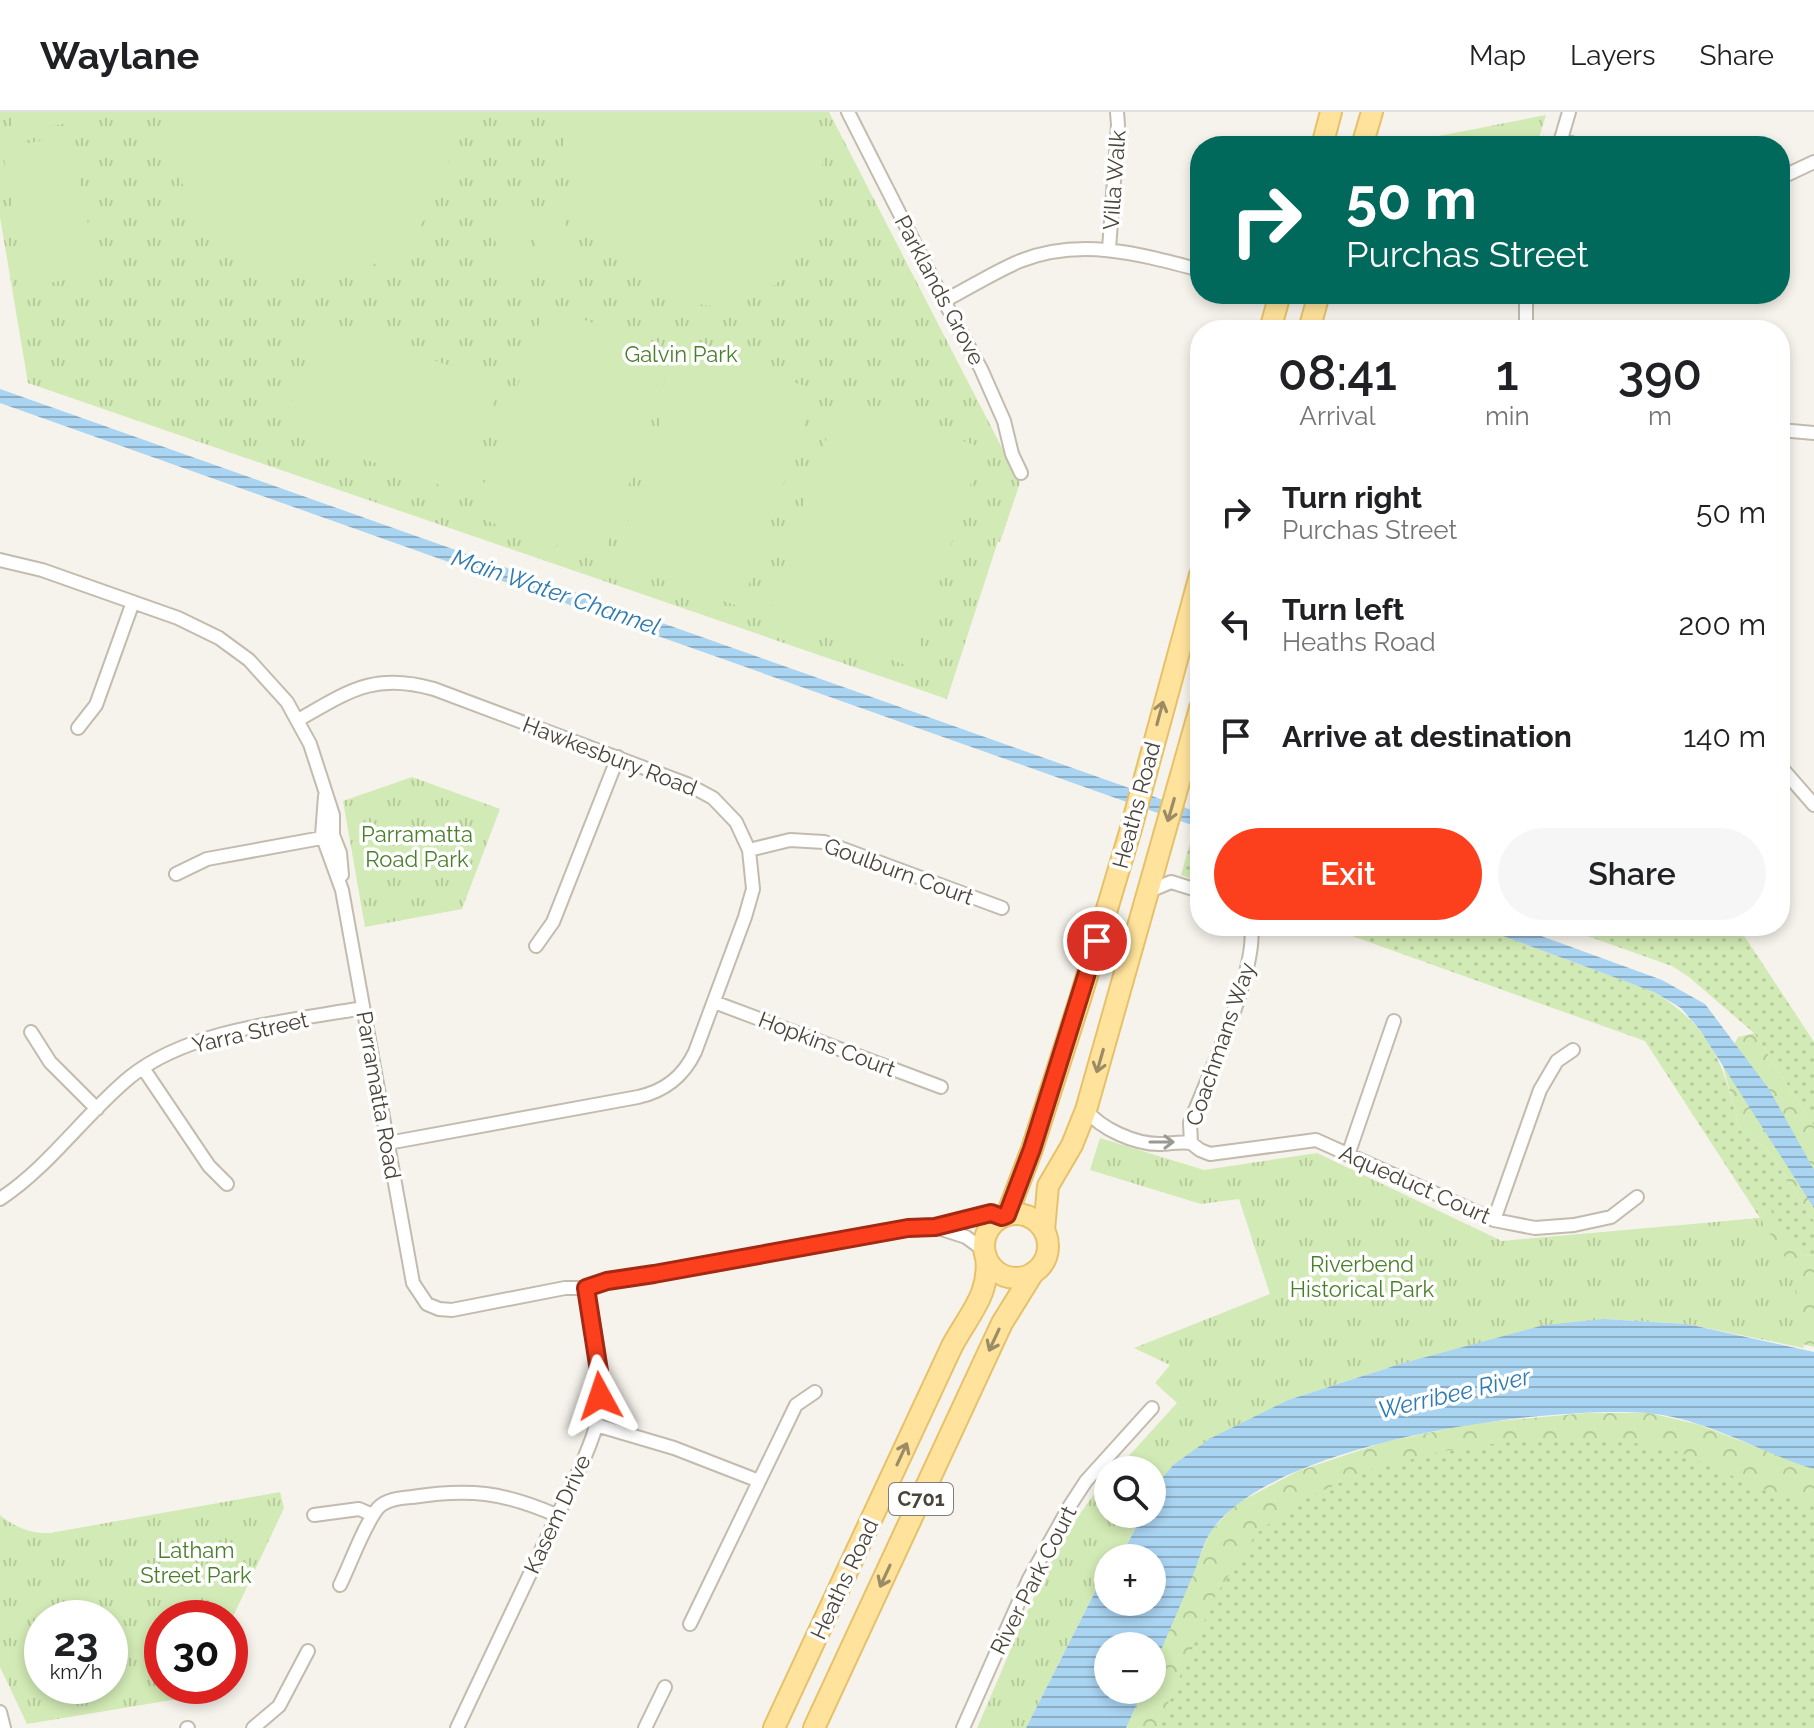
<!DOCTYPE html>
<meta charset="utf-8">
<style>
:root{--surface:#fff;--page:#f6f6f6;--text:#202124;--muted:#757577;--line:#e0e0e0;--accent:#fc3f1d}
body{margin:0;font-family:Raleway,sans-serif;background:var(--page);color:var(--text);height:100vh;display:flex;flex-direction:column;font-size:30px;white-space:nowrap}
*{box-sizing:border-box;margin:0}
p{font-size:26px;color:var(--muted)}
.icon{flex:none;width:44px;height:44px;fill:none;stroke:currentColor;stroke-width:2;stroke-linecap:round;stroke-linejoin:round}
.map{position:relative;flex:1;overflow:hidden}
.panel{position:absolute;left:1190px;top:208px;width:600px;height:616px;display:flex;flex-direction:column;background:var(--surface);border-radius:32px;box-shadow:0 4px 12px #0003}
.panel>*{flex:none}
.banner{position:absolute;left:1190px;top:24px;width:600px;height:168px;border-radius:32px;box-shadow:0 4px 12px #0003;background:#00695c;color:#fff;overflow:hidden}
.controls{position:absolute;left:1094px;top:1344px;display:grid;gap:16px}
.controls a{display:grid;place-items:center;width:72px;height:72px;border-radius:50%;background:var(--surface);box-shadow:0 4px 12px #0003;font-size:40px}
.speed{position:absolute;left:24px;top:1488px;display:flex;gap:16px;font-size:40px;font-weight:700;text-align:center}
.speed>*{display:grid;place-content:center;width:104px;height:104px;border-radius:50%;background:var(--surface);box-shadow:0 4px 12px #0003;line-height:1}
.speed small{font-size:20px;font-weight:400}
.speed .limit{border:12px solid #d22;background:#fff;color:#111}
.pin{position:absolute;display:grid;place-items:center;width:68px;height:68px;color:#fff;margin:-34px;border:4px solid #fff;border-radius:50%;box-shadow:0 2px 8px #0007}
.me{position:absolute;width:88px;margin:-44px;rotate:355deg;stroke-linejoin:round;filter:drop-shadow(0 0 6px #0008)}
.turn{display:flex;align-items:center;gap:28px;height:168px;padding:0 24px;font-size:36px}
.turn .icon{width:104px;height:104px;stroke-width:2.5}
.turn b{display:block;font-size:56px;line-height:68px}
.eta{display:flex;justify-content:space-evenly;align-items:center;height:136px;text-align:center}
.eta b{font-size:48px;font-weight:600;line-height:56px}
.button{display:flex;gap:16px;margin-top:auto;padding:16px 24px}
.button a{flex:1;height:92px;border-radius:48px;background:var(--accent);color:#fff;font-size:32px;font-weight:600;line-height:92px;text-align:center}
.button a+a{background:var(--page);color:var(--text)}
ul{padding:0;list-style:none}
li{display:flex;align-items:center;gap:24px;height:112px;padding:0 24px}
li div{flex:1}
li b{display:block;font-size:30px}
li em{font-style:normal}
header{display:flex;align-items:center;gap:48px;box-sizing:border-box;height:112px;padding:0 40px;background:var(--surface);border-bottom:2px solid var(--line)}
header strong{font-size:38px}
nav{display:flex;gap:44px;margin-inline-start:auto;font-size:28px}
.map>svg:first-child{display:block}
.grass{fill:url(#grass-dots)}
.forest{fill:url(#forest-crowns)}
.park{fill:url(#park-tufts);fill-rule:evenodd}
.pitch{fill:#d2eab5}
.water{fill:url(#water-rules)}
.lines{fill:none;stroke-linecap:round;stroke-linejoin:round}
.street-casing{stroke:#c2bbae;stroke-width:16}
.primary-casing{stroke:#e6c16a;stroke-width:24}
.street{stroke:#fff;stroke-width:12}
.primary{stroke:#ffe39c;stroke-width:20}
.oneway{stroke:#9c8c66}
.oneway2{stroke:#9c9892}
.route-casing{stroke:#a42913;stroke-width:20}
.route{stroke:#fc3f1d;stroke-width:14}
.labels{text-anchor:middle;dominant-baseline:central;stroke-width:7;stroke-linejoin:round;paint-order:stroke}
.shield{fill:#fff;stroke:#817c74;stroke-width:2}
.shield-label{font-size:20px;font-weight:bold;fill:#4b4439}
.street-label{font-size:22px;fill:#4b4439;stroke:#fff}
.park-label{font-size:22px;fill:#4a7f2a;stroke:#fff}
.water-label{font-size:24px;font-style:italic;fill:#2e7ab2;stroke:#fff}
</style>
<header>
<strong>Waylane</strong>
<nav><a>Map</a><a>Layers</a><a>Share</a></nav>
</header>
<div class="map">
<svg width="1814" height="1616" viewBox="0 0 1814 1616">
<defs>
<pattern id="grass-dots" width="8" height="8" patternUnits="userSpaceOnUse" patternTransform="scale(2)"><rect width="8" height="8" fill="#d2eab5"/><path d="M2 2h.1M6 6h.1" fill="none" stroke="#b6ca9c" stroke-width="1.8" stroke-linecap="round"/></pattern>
<pattern id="forest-crowns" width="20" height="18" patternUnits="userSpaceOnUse" patternTransform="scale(2)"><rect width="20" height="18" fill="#d2eab5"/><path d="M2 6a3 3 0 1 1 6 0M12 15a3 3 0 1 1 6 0" fill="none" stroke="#b6ca9c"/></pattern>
<pattern id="park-tufts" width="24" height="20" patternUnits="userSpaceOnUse" patternTransform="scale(2)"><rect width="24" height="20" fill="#d2eab5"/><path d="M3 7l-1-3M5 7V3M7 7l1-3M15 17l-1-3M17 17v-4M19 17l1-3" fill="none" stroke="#b6ca9c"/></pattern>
<pattern id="water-rules" width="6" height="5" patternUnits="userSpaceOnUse" patternTransform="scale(2)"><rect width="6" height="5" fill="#a9d4f2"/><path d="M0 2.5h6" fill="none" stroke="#8caec5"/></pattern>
</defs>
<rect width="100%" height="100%" fill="#f6f3ec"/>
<path class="grass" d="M1195,714L1200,716V770L1181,763Z
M1324,814H1476L1654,880C1715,918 1723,953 1740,1018L1768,1038L1814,1109V1144L1802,1143L1769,1099L1760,1106L1645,929Z
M1559,814H1715L1745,825L1814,930V1014L1754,921L1689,865L1672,854Z
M1586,1301L1814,1357V1616H1126L1143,1578H1152V1558L1236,1392Z"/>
<path class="forest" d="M1754,921L1814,1014V1109L1768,1038L1740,1018L1723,954L1738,925Z
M1770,1098L1802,1143L1814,1144V1235L1770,1224L1701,1112L1760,1106Z
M1586,1301H1649L1697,1312L1814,1357V1395L1755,1374L1677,1339L1609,1326L1520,1328L1444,1339L1366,1359L1297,1390L1256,1422L1216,1483L1157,1616H1126L1143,1578H1152V1558L1210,1420L1236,1392L1298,1359L1385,1330L1476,1311Z"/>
<path class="park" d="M0,0H829L1020,371L1000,430L998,429L947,587L28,271L0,105Z
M1546,3L1538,29L1511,34H1387Z
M412,665L500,697L462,797L365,815L343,689Z
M1100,1026L1204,1058L1317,1041L1502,1129L1760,1106L1792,1156L1804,1236L1687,1212L1604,1207L1400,1252L1288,1288L1173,1353L1152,1380V1358H1116L1177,1291L1155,1271L1170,1253L1134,1236L1270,1182L1239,1087L1201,1092L1090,1058Z
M1108,1366V1402H1143L1120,1446H1108V1463L1097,1476L1026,1616H977C1013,1536 1049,1431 1108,1366Z
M280,1380L284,1396L230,1511V1506H162V1574H200L196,1584L27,1612L0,1555V1403C14,1415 31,1422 50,1421ZM110,1506V1574H42V1506Z"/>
<path class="pitch" d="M10,0H78L80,9L13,21Z
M167,0H454C454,76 418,150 338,164C322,166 305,168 289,165C277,163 266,155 256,150C200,121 167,62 167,0Z
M566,0H813C830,52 823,106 793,151C788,159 781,169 773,174C765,179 753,181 744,185C736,188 725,194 716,194C698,194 679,187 663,180C596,148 554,75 566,0Z
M72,23L97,162L28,175L2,36Z
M562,93L574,156L542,162L530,99Z
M523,100L535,163L503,169L491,106Z
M545,194L675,240L602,449L473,404Z
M320,208L501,272L462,381L281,318Z
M688,233L816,278L741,495L613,451Z
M841,283L982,336L912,555L766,505Z"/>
<path class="water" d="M0,277L1200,701V716L0,291Z
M1476,814H1514L1662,868L1705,892L1769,977L1814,1058V1096L1700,918L1681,896L1654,880Z
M1604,1207L1687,1212L1814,1240V1357C1759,1340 1705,1306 1647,1301C1544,1293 1274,1330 1212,1418C1204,1429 1200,1445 1195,1458C1181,1491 1167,1525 1152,1558V1534H1108V1578H1143L1126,1616H1026L1097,1476L1108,1463V1490H1152V1446H1120L1143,1402H1152L1154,1376L1173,1353L1211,1326L1288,1288L1400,1252L1544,1213Z"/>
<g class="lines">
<defs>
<path id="street" d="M848,0L944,189L981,257L1004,309L1012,342L1021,361
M1561,28L1580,34
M1559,34L1569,0
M1780,66L1814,50
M1109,137L1118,13L1117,0
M944,189C969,176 994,160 1020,149C1081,125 1140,142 1200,158
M1526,218V182
M1780,318L1814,321
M0,448L42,458L178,506L219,526L249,548L287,590L310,632L333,703V723L340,741L342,763
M298,608C349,579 374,560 434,577L687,672L713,686L736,710L749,738L753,777L745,805L695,940C683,965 665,979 638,985L388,1031
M78,616L96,593L133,490
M1780,654L1814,693
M325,684L322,723L342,778L413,1171L427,1192L439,1197L452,1198L565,1176H586L607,1169L627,1167L908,1116L935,1115L991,1101L1002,1105
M749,738L790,728L824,730L1002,796
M176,762L207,747L327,725
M1147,780L1171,770L1200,779
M536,834L553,810L618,645
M714,890L941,975
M31,920L50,950L97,997
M143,956L209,1054L227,1072
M1086,998C1101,1017 1135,1032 1159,1032C1171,1032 1180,1029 1191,1031
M1191,1031L1200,1038L1210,1042L1316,1028L1494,1108L1535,1116L1574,1113L1611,1105L1637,1085
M1191,1031L1190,1011C1207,967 1258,857 1251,814
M1348,1043L1394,909
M0,1087C50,1054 84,1003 130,965C189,917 290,909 363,896
M1494,1108L1540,978L1557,949L1573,938
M935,1115L966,1125L985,1139
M596,1313L674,1336L759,1369
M314,1403L359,1397L373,1403
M340,1473C350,1453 364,1413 378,1396C386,1387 401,1386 412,1385C469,1376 503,1380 556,1403
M690,1512L796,1293L815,1280
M0,1600L4,1616
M187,1616H188
M253,1616L279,1594L308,1539
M457,1616L581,1354C586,1341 593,1327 596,1313C607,1270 595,1219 586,1176
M645,1616L665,1575
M963,1616L1029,1467L1071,1392L1086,1369L1152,1296"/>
<path id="primary" d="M1322,34L1331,0
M1362,34L1372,0
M1270,218L1280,182
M1309,218L1319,182
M984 1134a32 32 0 1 1 64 0a32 32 0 1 1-64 0Z
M1007,1103L1032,1037L1081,884L1130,720L1200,463
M1044,1118L1048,1074L1072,1033L1086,998L1200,596
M774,1616L952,1234C969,1202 991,1182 986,1144
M814,1616L1002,1211L1033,1161"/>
</defs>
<use href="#street" class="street-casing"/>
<use href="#primary" class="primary-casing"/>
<use href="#street" class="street"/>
<use href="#primary" class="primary"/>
</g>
<defs><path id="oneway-shaft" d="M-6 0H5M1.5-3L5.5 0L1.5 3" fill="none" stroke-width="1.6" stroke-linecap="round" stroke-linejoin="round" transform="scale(2)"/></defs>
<g class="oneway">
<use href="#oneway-shaft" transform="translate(1160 601) rotate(-75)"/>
<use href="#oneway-shaft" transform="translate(1171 698) rotate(106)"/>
<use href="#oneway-shaft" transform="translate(1100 949) rotate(106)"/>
<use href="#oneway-shaft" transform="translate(994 1228) rotate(115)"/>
<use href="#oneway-shaft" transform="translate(902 1342) rotate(-65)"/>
<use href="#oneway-shaft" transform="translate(885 1464) rotate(115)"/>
</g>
<use class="oneway2" href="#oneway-shaft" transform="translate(1162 1030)"/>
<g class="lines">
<defs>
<path id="route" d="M600,1284L599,1259L586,1176L607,1169L654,1162L908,1116L935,1115L991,1101L1002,1105L1007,1103L1032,1037L1097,829"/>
</defs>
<use href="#route" class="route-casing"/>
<use href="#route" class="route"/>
</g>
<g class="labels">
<rect class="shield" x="889" y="1371" width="64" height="32" rx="6"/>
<g class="shield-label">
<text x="921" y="1387">C701</text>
</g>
<g class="street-label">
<text transform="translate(1114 68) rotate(-86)">Villa Walk</text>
<text transform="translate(940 178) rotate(62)">Parklands Grove</text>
<text transform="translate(610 644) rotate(21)">Hawkesbury Road</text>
<text transform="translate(1136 693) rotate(-75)">Heaths Road</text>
<text transform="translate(899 759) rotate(20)">Goulburn Court</text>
<text transform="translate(250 920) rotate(-13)">Yarra Street</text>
<text transform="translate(827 932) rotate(21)">Hopkins Court</text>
<text transform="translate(1220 932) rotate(-71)">Coachmans Way</text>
<text transform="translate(379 983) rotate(80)">Parramatta Road</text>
<text transform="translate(1415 1072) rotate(24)">Aqueduct Court</text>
<text transform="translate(557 1402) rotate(-65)">Kasem Drive</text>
<text transform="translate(844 1467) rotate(-65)">Heaths Road</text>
<text transform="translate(1033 1468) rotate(-63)">River Park Court</text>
</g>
<g class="park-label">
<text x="681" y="242">Galvin Park</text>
<text x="417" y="722">Parramatta<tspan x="417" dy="25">Road Park</tspan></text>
<text x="1362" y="1152">Riverbend<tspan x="1362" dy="25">Historical Park</tspan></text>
<text x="196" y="1438">Latham<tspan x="196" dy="25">Street Park</tspan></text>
</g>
<g class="water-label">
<text transform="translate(556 480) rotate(19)">Main Water Channel</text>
<text transform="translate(1454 1281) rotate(-13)">Werribee River</text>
</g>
</g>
</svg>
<div class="controls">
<a><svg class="icon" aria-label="search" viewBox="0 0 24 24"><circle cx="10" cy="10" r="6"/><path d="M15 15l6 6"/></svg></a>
<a>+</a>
<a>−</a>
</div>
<div class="speed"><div>23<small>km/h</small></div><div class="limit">30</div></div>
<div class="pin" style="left:1097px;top:829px;background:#d93025"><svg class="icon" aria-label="arrive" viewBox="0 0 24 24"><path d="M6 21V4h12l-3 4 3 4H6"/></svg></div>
<svg class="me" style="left:600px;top:1284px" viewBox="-20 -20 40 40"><path d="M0-17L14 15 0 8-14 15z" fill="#fc3f1d" stroke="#fff" stroke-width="4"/></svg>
<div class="banner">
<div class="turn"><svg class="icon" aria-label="right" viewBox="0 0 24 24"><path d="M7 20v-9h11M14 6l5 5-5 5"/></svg><div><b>50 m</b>Purchas Street</div></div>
</div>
<section class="panel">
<div class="eta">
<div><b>08:41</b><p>Arrival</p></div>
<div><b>1</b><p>min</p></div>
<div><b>390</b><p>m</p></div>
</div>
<ul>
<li><svg class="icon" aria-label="right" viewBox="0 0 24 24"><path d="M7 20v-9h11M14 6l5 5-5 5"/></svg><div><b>Turn right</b><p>Purchas Street</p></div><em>50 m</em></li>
<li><svg class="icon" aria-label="left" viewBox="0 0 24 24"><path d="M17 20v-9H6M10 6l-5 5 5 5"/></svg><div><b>Turn left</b><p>Heaths Road</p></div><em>200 m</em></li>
<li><svg class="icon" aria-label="arrive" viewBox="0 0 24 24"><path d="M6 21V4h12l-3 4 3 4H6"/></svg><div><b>Arrive at destination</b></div><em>140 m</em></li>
</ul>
<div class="button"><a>Exit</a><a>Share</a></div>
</section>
</div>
